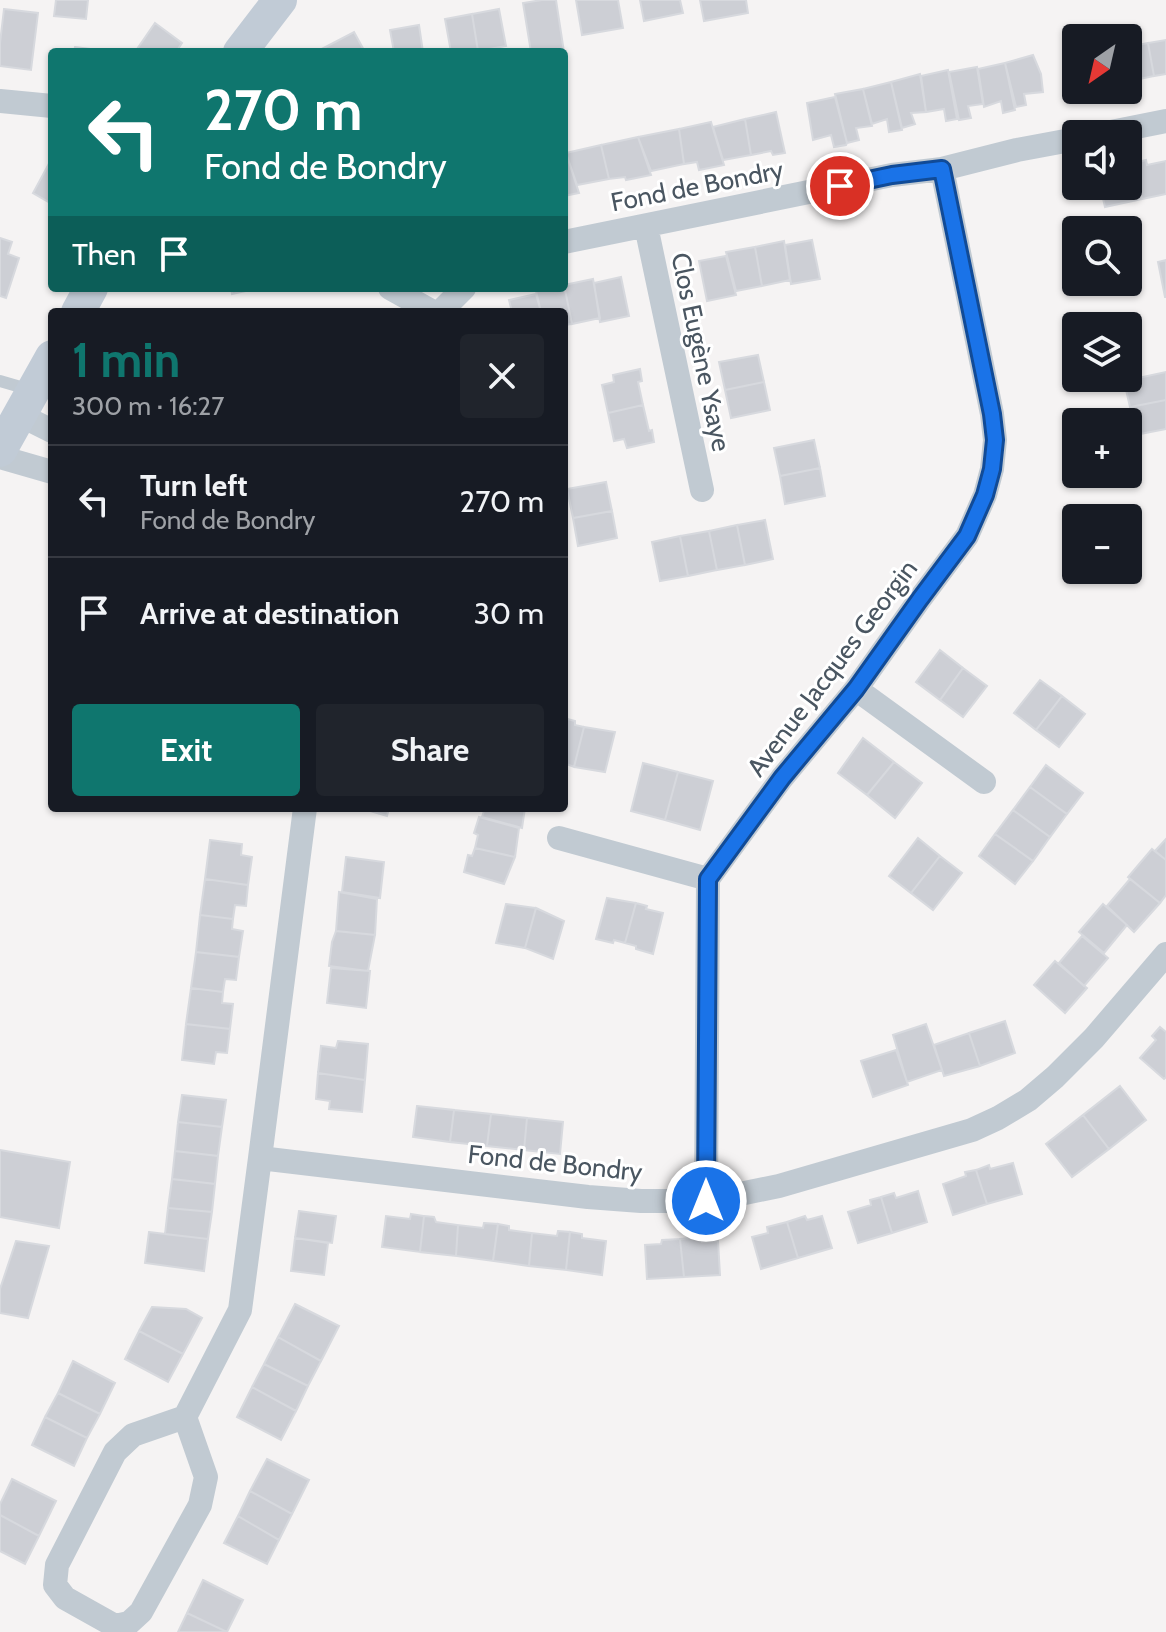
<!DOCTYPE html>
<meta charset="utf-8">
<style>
:root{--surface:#171b24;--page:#20242c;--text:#f1f3f6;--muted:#9ea1a6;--line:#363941;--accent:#0f766e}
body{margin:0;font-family:Cabin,sans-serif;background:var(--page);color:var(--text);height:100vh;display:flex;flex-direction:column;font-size:30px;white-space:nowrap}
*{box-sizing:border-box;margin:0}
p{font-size:26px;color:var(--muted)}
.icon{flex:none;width:44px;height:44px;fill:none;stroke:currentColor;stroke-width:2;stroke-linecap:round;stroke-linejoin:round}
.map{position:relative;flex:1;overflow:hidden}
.details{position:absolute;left:48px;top:308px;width:520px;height:504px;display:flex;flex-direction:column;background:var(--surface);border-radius:8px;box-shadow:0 2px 6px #0004}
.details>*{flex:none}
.hud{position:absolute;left:48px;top:48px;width:520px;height:244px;border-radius:8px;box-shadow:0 2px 6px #0004;background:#0f766e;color:#fff;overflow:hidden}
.needle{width:52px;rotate:214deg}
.buttons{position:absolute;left:1062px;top:24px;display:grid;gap:16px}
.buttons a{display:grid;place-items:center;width:80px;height:80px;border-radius:8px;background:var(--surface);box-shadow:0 2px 6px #0004;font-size:40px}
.pin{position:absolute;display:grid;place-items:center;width:68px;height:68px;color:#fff;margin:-34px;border:4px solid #fff;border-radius:50%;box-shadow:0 2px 8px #0007}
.me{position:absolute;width:88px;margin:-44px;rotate:0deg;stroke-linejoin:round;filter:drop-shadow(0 0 6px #0008)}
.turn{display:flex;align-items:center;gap:28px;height:168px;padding:0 24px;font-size:36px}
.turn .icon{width:104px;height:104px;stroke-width:2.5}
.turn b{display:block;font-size:56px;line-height:68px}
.then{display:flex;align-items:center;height:76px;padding:0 24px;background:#0003;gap:16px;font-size:30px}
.round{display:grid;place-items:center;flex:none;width:84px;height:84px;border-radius:8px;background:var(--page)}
.overview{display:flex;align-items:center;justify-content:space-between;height:136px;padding:0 24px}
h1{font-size:48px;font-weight:800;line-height:60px;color:var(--accent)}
.cta{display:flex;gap:16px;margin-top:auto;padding:16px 24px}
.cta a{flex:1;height:92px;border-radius:8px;background:var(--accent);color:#fff;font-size:32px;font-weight:800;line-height:92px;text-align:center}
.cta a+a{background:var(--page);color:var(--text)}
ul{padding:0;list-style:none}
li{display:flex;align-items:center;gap:24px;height:112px;padding:0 24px;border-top:2px solid var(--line)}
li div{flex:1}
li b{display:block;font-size:30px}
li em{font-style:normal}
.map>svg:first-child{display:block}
.building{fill:#cdcfd5;stroke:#d7d9de;stroke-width:2}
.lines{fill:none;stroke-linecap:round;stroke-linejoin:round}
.lane{stroke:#c1cad2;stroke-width:12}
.street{stroke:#c1cad2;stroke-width:24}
.secondary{stroke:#c1cbd6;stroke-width:34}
.route-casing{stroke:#114b97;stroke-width:20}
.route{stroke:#1a73e8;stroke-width:14}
.labels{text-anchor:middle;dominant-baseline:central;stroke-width:6;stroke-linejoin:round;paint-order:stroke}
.street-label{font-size:26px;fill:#4a5661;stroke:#fff}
</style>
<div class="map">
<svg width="1166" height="1632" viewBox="0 0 1166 1632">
<rect width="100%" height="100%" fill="#f5f3f3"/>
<path class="building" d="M56,0H88L86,19L54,16Z
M542,0H556L564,52H531L523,3Z
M576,0H618L623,28L582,35Z
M640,0H680L683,13L644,21Z
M700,0H746L748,13L704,21Z
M4,9L38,13L31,70L0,66V43Z
M499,9L506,46L478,51L472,14Z
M472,14L478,51L451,52L445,19Z
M155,23L182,43L176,52H135Z
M419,25L423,52H394L390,30Z
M354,32L365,52H316Z
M1166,40V74L1154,76L1148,43Z
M1148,43L1154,76L1130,81L1131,86H1128V47Z
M75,47L105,51V52H74Z
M1033,55L1041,74L1043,92L1024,94L1026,105L1016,107L1005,63Z
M1005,63L1015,110L1003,113L1001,101L984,107L978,69Z
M977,67L983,104L968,106L971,118L959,120L949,72Z
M948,70L957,119L946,121L944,109L926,112L921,76Z
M920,74L926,112L911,113L915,124L902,128L891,82Z
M891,82L902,130L889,132L887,119L872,124L863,89Z
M863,89L872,126L856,128L859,140L847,143L835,94Z
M835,97L847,143L846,145L834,147L831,135L813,140L807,103Z
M776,112L785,153L773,155L771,151L751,155L745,119Z
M745,119L751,155L723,160L713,127Z
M711,122L724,165L699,170L697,162L684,164L679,129Z
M679,129L684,164L651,171L638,137Z
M638,137L651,175L626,180L625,177L609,179L601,145Z
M601,145L609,179L577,185L566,153Z
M564,153H566L579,193L564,196Z
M52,158V204L33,193Z
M1146,160L1147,165L1166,161V194L1142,199L1133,163Z
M1133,163L1142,199L1105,207L1100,186H1128V164Z
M0,238L12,242L8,254L19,258L6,298L0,296Z
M812,240L820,279L791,284L785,245Z
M784,241L790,280L762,286L755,247Z
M755,247L762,286L736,291L726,252Z
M726,256L736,295L707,301L699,261Z
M1166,260V297H1165L1158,262Z
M621,277L629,316L600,322L594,283Z
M593,279L600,318L572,324L564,285Z
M564,285L572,324L564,325V312H541L536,291L564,288Z
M231,288H259L232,294Z
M536,294L541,312H512L509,300Z
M758,355L764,382L725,390L719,362Z
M640,369L642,381L638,382L643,405L608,413L602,385L614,382L613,375Z
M1166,372V400L1130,407L1124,381Z
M764,382L770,410L731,418L725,390Z
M1166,400V429L1135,435L1130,407Z
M643,405L649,431L652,430L654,442L627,448L624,439L614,441L608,413Z
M814,440L820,468L780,476L774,448Z
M820,468L825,496L785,504L780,476Z
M606,482L612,511L573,518L567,489Z
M612,511L617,538L578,546L573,518Z
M765,520L773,559L745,565L737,525Z
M737,525L745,565L717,570L709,531Z
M709,531L717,570L688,576L680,536Z
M680,536L688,576L660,581L652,542Z
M940,650L963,668L940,700L916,682Z
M963,668L987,686L963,717L940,700Z
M1040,680L1062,696L1036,730L1014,713Z
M1062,696L1085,714L1059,747L1036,730Z
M564,718L575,721V725L584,727L574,767L564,763Z
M584,727L615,732L605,772L574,767Z
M863,738L894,762L867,795L838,773Z
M894,762L922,783L895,818L867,795Z
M643,763L678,772L665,820L631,811Z
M1046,765L1083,793L1067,814L1030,787Z
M678,772L713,781L700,830L665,820Z
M1030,787L1067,814L1050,837L1013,810Z
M360,808H389L387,816Z
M485,808H525L522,828L482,817Z
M1013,810L1050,837L1033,861L995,834Z
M479,817L519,828L515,857L475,848L478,835L474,833Z
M995,834L1033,861L1015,884L979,856Z
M918,838L940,856L911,893L889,876Z
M1166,839V860L1155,851Z
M210,840L242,844L241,855L252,857L248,885L205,879Z
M475,848L515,857L504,884L464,872L468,855L472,856Z
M1152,849L1166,860V895L1160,903L1128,877Z
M940,856L962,873L933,910L911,893Z
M346,857L384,862L380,898L342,892Z
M205,879L248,885L246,906L235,905L233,919L200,915Z
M1130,879L1160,903L1134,932L1107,906Z
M339,892L377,899L375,935L336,931Z
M607,898L636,903L625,943L614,940L613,943L596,939Z
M636,903L647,906L646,909L663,913L653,954L636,949V946L625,943Z
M506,904L536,908L525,948L496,943Z
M1103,904L1127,925L1104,953L1079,932Z
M536,908L564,921L553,959L525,948Z
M200,915L233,919L232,929L243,931L239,957L196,952Z
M336,931L375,935L368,971L329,966L332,942Z
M1082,936L1108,958L1084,986L1059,963Z
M196,952L239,957L236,980L225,979L223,992L191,988Z
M1055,961L1087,988L1065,1013L1034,985Z
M331,968L370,971L366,1008L327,1003Z
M191,988L223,992L222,1003L233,1004L230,1029L186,1024Z
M1005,1021L1015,1053L980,1066L969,1033Z
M186,1024L230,1029L227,1053L216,1052L214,1064L182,1060Z
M926,1024L942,1070L907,1082L893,1035Z
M1160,1027L1166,1032V1077L1164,1079L1140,1058L1156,1040L1152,1036Z
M969,1033L980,1066L944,1076L934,1045Z
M338,1041L368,1044L365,1080L318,1073L321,1046L336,1048Z
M896,1050L908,1085L873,1097L861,1061Z
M318,1073L365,1080L362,1112L329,1109L330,1101L316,1099Z
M1120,1086L1146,1120L1109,1149L1083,1115Z
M182,1095L226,1100L222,1127L178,1122Z
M417,1106L454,1110L450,1142L413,1137Z
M454,1110L491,1114L487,1146L450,1142Z
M491,1114L527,1118L524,1150L487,1146Z
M1083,1115L1109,1149L1072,1177L1046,1144Z
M527,1118L563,1122L560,1154L524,1150Z
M178,1122L222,1127L218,1156L175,1151Z
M0,1150L70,1162L59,1228L0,1217Z
M175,1151L218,1156L215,1184L172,1179Z
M1013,1163L1022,1194L987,1204L976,1170L989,1165L990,1169Z
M976,1170L987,1204L953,1215L943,1184L966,1176L965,1172Z
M172,1179L215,1184L212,1212L168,1208Z
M918,1191L927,1222L892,1233L881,1197L894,1193L896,1198Z
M881,1197L892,1233L858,1243L848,1212L871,1205L870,1200Z
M168,1208L212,1212L208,1239L165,1234Z
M299,1211L336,1216L332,1243L295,1238Z
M411,1214L424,1216L420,1252L382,1247L386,1216L410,1219Z
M424,1216L434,1217L436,1222L458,1225L456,1256L420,1252Z
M805,1216L807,1220L822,1216L832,1248L798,1258L787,1222Z
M787,1222L798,1258L761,1269L752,1237L768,1233L767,1227Z
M484,1223L498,1224L493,1261L456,1256L458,1225L483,1228Z
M498,1224L509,1226V1230L532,1233L529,1266L493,1261Z
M558,1231L570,1232L566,1270L529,1266L532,1233L557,1236Z
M149,1232L208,1239L204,1271L145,1263Z
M570,1232L582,1234V1238L606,1241L602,1275L566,1270Z
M702,1237V1242L718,1241L720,1275L684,1277L680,1239Z
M295,1238L328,1243L324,1275L291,1271Z
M680,1239L684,1277L647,1279L645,1245L661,1244L662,1240Z
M16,1241L49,1246L28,1318L0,1313V1289Z
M295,1304L339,1326L321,1361L278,1337Z
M152,1307L186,1309L202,1318L183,1354L139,1331Z
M139,1331L183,1354L168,1382L125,1359Z
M278,1337L321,1361L308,1386L264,1364Z
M73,1361L115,1383L100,1414L58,1393Z
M264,1364L308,1386L296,1411L252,1387Z
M252,1387L296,1411L281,1440L237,1417Z
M58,1393L100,1414L87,1438L45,1417Z
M45,1417L87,1438L74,1466L32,1445Z
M267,1459L309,1480L292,1514L250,1491Z
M12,1479L56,1501L39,1536L0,1515V1504Z
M250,1491L292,1514L279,1540L238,1516Z
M0,1515L39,1536L25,1564L0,1551Z
M238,1516L279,1540L267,1564L224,1543Z
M203,1580L243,1600L227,1632L187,1613Z
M187,1613L227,1632H178Z"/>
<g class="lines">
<path class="lane" d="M0,381L31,390"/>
<path class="street" d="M0,101L52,106
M1101,134L1166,121
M646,226L702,490
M564,242L892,175L942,169L1017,150L1076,139
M390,288L433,312
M440,312L464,288
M20,415L52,431
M0,457L52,472
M856,689L984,782
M305,808L260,1158L588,1197L641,1201H706L779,1186L972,1130L998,1118L1028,1100L1055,1077L1094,1038L1166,954
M559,838L708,879
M706,1201L708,879L782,778L856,689L920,599L967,536L985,495L992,469L995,440L992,414L942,169
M185,1417L206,1477L200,1505L141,1612L129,1623L115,1626L65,1598L55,1585L57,1565L115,1452L133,1435L185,1417L240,1310L260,1158"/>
<path class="secondary" d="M240,52L280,0
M78,312L91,288
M0,450L52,357"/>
</g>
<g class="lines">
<defs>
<path id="route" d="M706,1201L708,879L782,778L856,689L920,599L967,536L985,495L992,469L995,440L992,414L942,169L892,175L840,186"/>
</defs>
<use href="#route" class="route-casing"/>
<use href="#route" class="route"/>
</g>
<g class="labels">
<g class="street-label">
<text transform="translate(697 186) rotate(-11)">Fond de Bondry</text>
<text transform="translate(701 352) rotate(78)">Clos Eugène Ysaye</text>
<text transform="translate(832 668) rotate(-53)">Avenue Jacques Georgin</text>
<text transform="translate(555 1163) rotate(6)">Fond de Bondry</text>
</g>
</g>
</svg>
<div class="buttons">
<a><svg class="needle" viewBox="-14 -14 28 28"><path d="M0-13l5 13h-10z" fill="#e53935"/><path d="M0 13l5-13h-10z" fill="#9ea1a6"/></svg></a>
<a><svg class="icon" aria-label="sound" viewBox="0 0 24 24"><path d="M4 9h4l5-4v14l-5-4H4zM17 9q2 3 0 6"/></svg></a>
<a><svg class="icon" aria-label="search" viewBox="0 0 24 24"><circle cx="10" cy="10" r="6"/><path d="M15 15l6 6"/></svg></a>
<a><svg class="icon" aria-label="layers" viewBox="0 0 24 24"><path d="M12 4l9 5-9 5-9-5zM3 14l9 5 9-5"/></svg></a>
<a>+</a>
<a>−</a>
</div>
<div class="pin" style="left:840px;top:186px;background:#d93025"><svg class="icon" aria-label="arrive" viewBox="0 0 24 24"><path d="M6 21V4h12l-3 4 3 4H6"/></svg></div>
<svg class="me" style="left:706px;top:1201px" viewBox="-20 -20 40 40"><circle r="17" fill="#1a73e8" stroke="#fff" stroke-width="3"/><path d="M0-11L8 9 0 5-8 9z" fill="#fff"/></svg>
<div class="hud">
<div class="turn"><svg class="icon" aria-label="left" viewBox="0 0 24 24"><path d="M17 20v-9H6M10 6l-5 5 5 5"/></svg><div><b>270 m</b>Fond de Bondry</div></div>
<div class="then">Then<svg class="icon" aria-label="arrive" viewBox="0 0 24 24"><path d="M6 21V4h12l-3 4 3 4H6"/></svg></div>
</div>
<section class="details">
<div class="overview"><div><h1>1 min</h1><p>300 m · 16:27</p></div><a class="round"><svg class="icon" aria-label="close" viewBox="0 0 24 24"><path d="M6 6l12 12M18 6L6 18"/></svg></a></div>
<ul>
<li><svg class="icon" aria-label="left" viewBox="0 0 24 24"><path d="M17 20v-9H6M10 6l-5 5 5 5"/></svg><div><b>Turn left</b><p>Fond de Bondry</p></div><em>270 m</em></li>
<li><svg class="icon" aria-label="arrive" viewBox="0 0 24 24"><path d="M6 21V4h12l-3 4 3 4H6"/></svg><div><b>Arrive at destination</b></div><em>30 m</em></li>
</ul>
<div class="cta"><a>Exit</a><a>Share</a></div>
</section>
</div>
